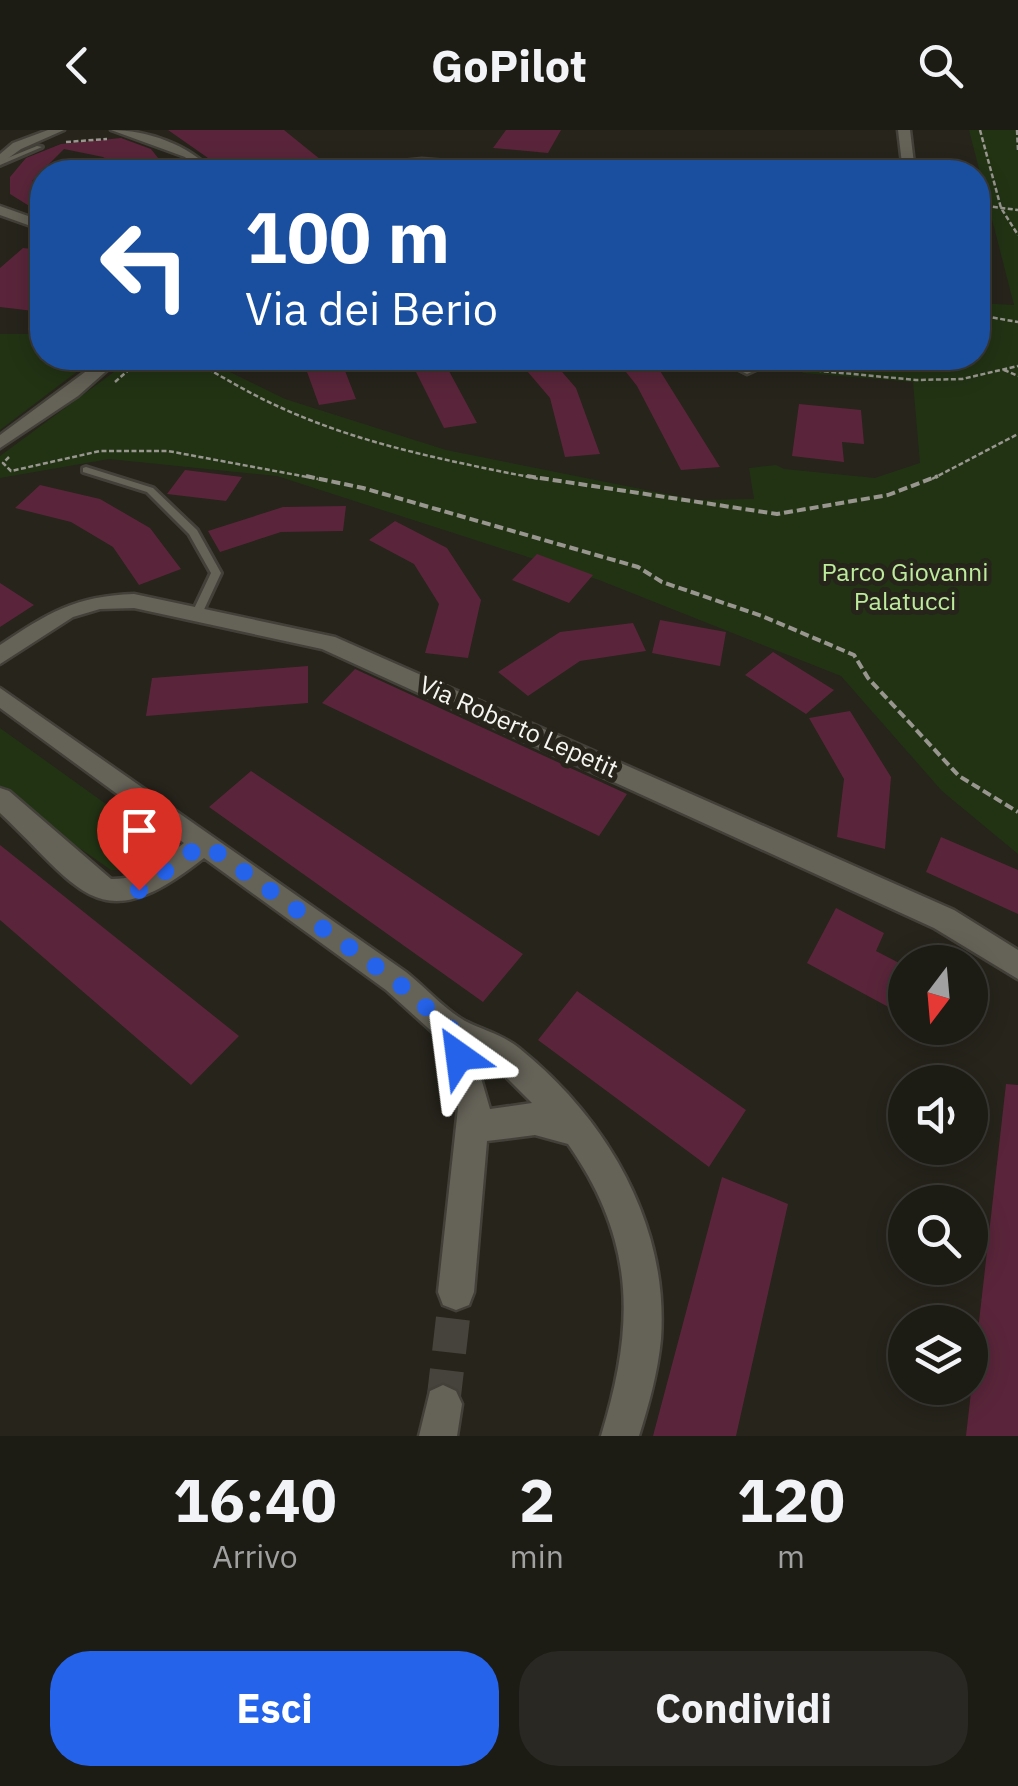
<!DOCTYPE html>
<html lang="it">
<style>
:root{--surface:#1c1b14;--page:#292822;--text:#f1f3f6;--muted:#a0a1a0;--line:#3a3934;--accent:#2563eb}
body{margin:0;font-family:"IBM Plex Sans",sans-serif;background:var(--page);color:var(--text);height:100vh;display:flex;flex-direction:column;font-size:38px;white-space:nowrap}
*{box-sizing:border-box;margin:0}
p{font-size:32px;color:var(--muted)}
.icon{flex:none;width:55px;height:55px;fill:none;stroke:currentColor;stroke-width:2;stroke-linecap:round;stroke-linejoin:round}
.map{position:relative;height:1306px;overflow:hidden}
.drawer{display:flex;flex-direction:column;background:var(--surface);flex:1}
.drawer>*{flex:none}
.guide{position:absolute;left:30px;top:30px;width:960px;height:210px;border-radius:40px;box-shadow:0 5px 25px #0003,0 0 0 2px var(--line);background:#1a4fa0;color:#fff;overflow:hidden}
.needle{width:65px;rotate:196deg}
.controls{position:absolute;left:888px;top:815px;display:grid;gap:20px}
.controls a{display:grid;place-items:center;width:100px;height:100px;border-radius:50%;background:var(--surface);box-shadow:0 5px 25px #0003,0 0 0 2px var(--line);font-size:50px}
.pin{position:absolute;display:grid;place-items:center;width:85px;height:85px;color:#fff;margin:-102px -42px;border-radius:50% 50% 50% 0;rotate:-45deg;box-shadow:0 0 10px #0007}
.pin .icon{rotate:45deg}
.me{position:absolute;width:110px;margin:-55px;rotate:329deg;stroke-linejoin:round;filter:drop-shadow(0 0 8px #0008)}
.turn{display:flex;align-items:center;gap:35px;height:210px;padding:0 50px;font-size:45px}
.turn .icon{width:130px;height:130px;stroke-width:2.5}
.turn b{display:block;font-size:70px;line-height:85px}
.eta{display:flex;justify-content:space-evenly;align-items:center;height:170px;text-align:center}
.eta b{font-size:60px;font-weight:700;line-height:70px}
.primary-button{display:flex;gap:20px;margin-top:auto;padding:20px 50px}
.primary-button a{flex:1;height:115px;border-radius:40px;background:var(--accent);color:#fff;font-size:40px;font-weight:700;line-height:115px;text-align:center}
.primary-button a+a{background:var(--page);color:var(--text)}
header{display:flex;justify-content:space-between;align-items:center;height:130px;padding:0 50px;background:var(--surface);font-size:45px;font-weight:700}
.map>svg:first-child{display:block}
.green{fill:#223314}
.building{fill:#5a253a}
.lines{fill:none;stroke-linecap:round;stroke-linejoin:round}
.street-tunnel{stroke:#45433b;stroke-width:34;stroke-dasharray:34 18;stroke-linecap:butt}
.lane-casing{stroke:#424038;stroke-width:6}
.street-casing{stroke:#424038;stroke-width:5}
.path-far1{stroke:#98968f;stroke-width:2.5;stroke-dasharray:5 2.5;stroke-linecap:butt}
.path{stroke:#98968f;stroke-width:4;stroke-dasharray:9 4;stroke-linecap:butt}
.lane{fill:#656358;fill-rule:evenodd}
.street{fill:#656358;fill-rule:evenodd}
.route{stroke:#2563eb;stroke-width:18;stroke-dasharray:0 32.4}
.labels{text-anchor:middle;dominant-baseline:central;stroke-width:10;stroke-linejoin:round;paint-order:stroke}
.park-label{font-size:25px;fill:#beea9d;stroke:#26241b}
.street-label{font-size:25px;fill:#f6f5ef;stroke:#26241b}
</style>
<header><svg class="icon" aria-label="back" viewBox="0 0 24 24"><path d="M15 5l-7 7 7 7"/></svg>GoPilot<svg class="icon" aria-label="search" viewBox="0 0 24 24"><circle cx="10" cy="10" r="6"/><path d="M15 15l6 6"/></svg></header>
<div class="map">
<svg width="1018" height="1306" viewBox="0 0 1018 1306">
<rect width="100%" height="100%" fill="#26241b"/>
<path class="green" d="M969,0H1018V724L942,661L841,546L599,450L277,346L109,329L0,348V326L133,228H201L285,269L446,320L696,370L754,369L749,338L776,335L784,339L875,348L920,333L913,252L803,243L796,238L804,232L876,241V228H978V173L1014,175Z
M0,204H42V228H95L0,300Z
M0,598L138,697L154,721L141,740H111L0,663Z"/>
<path class="building" d="M168,0H284L331,38L308,42H228Z
M506,0H561L548,23L493,18Z
M121,8L151,19L169,42H128L103,27L64,19L32,51L42,61V84L10,64V47L26,28L61,14Z
M23,118L42,120V182L0,177V138Z
M302,228H340L356,269L319,275Z
M409,228H442L477,293L444,298Z
M516,228H550L576,258L600,324L565,327L550,268Z
M615,228H652L720,337L681,340L637,256Z
M799,274L861,280L864,314L842,312L844,332L792,326Z
M185,340L242,347L226,371L167,364Z
M40,355L100,369L150,398L181,439L139,455L113,417L71,392L15,378Z
M346,376L343,401L281,402L220,422L208,401L283,377Z
M395,391L447,418L481,470L468,528L425,523L439,474L414,434L369,410Z
M537,424L593,445L569,473L512,450Z
M0,453L34,475L0,497Z
M660,490L726,502L720,536L652,523Z
M633,493L646,521L580,531L528,566L498,542L560,502Z
M773,522L834,560L806,584L745,545Z
M308,536V573L146,586L152,548Z
M355,539L627,664L599,706L322,573Z
M850,581L891,647L885,719L837,707L844,649L809,588Z
M251,641L523,824L483,872L209,677Z
M941,707L1018,740V784L926,742Z
M0,715L239,906L191,955L0,790Z
M836,778L884,803L876,821L905,836V886L807,833Z
M577,861L746,980L709,1037L538,910Z
M1006,954L1018,955V1306H966Z
M722,1047L788,1074L736,1306H653Z"/>
<g class="lines">
<path class="street-tunnel" d="M443,1274L456,1162"/>
<defs>
<path id="lane" d="M37,16L42,17L0,35V31Z
M86,337L153,358L197,400L221,443L201,486H193L192,483L211,443L189,404L147,362L83,342V338Z"/>
<path id="street" d="M48,0H64L21,19L0,34V24L13,13Z
M111,0C147,0 190,15 213,42H200L185,27Z
M898,0H910L915,42H903Z
M422,29L483,34L509,42L422,36L335,42L362,35Z
M0,76L42,91V100L0,85Z
M104,228H121L78,266L0,318V305Z
M715,228H735L748,233L750,228H766L767,235L747,244Z
M134,464L335,507L954,780L1018,820V849L934,798L322,519L134,478L100,479L73,487L0,534V515C48,483 75,466 134,464Z
M0,558L406,842C425,857 444,879 465,891C483,900 503,905 519,918C607,989 669,1094 661,1209C658,1242 649,1274 639,1306H601C635,1196 636,1111 568,1014L535,1005L487,1011L474,1162L469,1175L456,1180L443,1175L438,1162L458,978L438,907L386,860L204,728C98,812 82,760 0,683V658L9,661L111,749C141,750 161,731 184,713L0,578ZM474,924L499,940L532,973L490,979Z
M443,1255L456,1261L462,1274L457,1306H419L430,1261Z"/>
</defs>
<use href="#lane" class="lane-casing"/>
<use href="#street" class="street-casing"/>
<path class="path-far1" d="M980,0L1001,78L1018,105
M1017,0L1018,21
M66,12L107,9
M978,75L1018,80
M978,185L1018,192
M188,228C220,245 251,265 284,279C363,315 454,332 539,349
M779,237L916,250L962,249L1018,236
M1004,240L1018,246
M115,252L142,228
M9,327L3,333L11,341L100,321H168L318,349
M932,349L1018,304"/>
<path class="path" d="M306,346L363,358L638,437L662,452L762,486L854,525L868,548L959,646L1018,682
M527,346L777,384L888,365L938,346"/>
<use href="#lane" class="lane"/>
<use href="#street" class="street"/>
</g>
<g class="lines">
<path class="route" d="M139,760L204,713L396,851L451,899L459,926"/>
</g>
<g class="labels">
<g class="park-label">
<text x="905" y="441">Parco Giovanni<tspan x="905" dy="29">Palatucci</tspan></text>
</g>
<g class="street-label">
<text transform="translate(519 596) rotate(24)">Via Roberto Lepetit</text>
</g>
</g>
</svg>
<div class="controls">
<a><svg class="needle" viewBox="-14 -14 28 28"><path d="M0-13l5 13h-10z" fill="#e53935"/><path d="M0 13l5-13h-10z" fill="#a0a1a0"/></svg></a>
<a><svg class="icon" aria-label="sound" viewBox="0 0 24 24"><path d="M4 9h4l5-4v14l-5-4H4zM17 9q2 3 0 6"/></svg></a>
<a><svg class="icon" aria-label="search" viewBox="0 0 24 24"><circle cx="10" cy="10" r="6"/><path d="M15 15l6 6"/></svg></a>
<a><svg class="icon" aria-label="layers" viewBox="0 0 24 24"><path d="M12 4l9 5-9 5-9-5zM3 14l9 5 9-5"/></svg></a>
</div>
<div class="pin" style="left:139px;top:760px;background:#d93025"><svg class="icon" aria-label="arrive" viewBox="0 0 24 24"><path d="M6 21V4h12l-3 4 3 4H6"/></svg></div>
<svg class="me" style="left:459px;top:926px" viewBox="-20 -20 40 40"><path d="M0-17L14 15 0 8-14 15z" fill="#2563eb" stroke="#fff" stroke-width="4"/></svg>
<div class="guide">
<div class="turn"><svg class="icon" aria-label="left" viewBox="0 0 24 24"><path d="M17 20v-9H6M10 6l-5 5 5 5"/></svg><div><b>100 m</b>Via dei Berio</div></div>
</div>
</div>
<section class="drawer">
<div class="eta">
<div><b>16:40</b><p>Arrivo</p></div>
<div><b>2</b><p>min</p></div>
<div><b>120</b><p>m</p></div>
</div>
<div class="primary-button"><a>Esci</a><a>Condividi</a></div>
</section>
